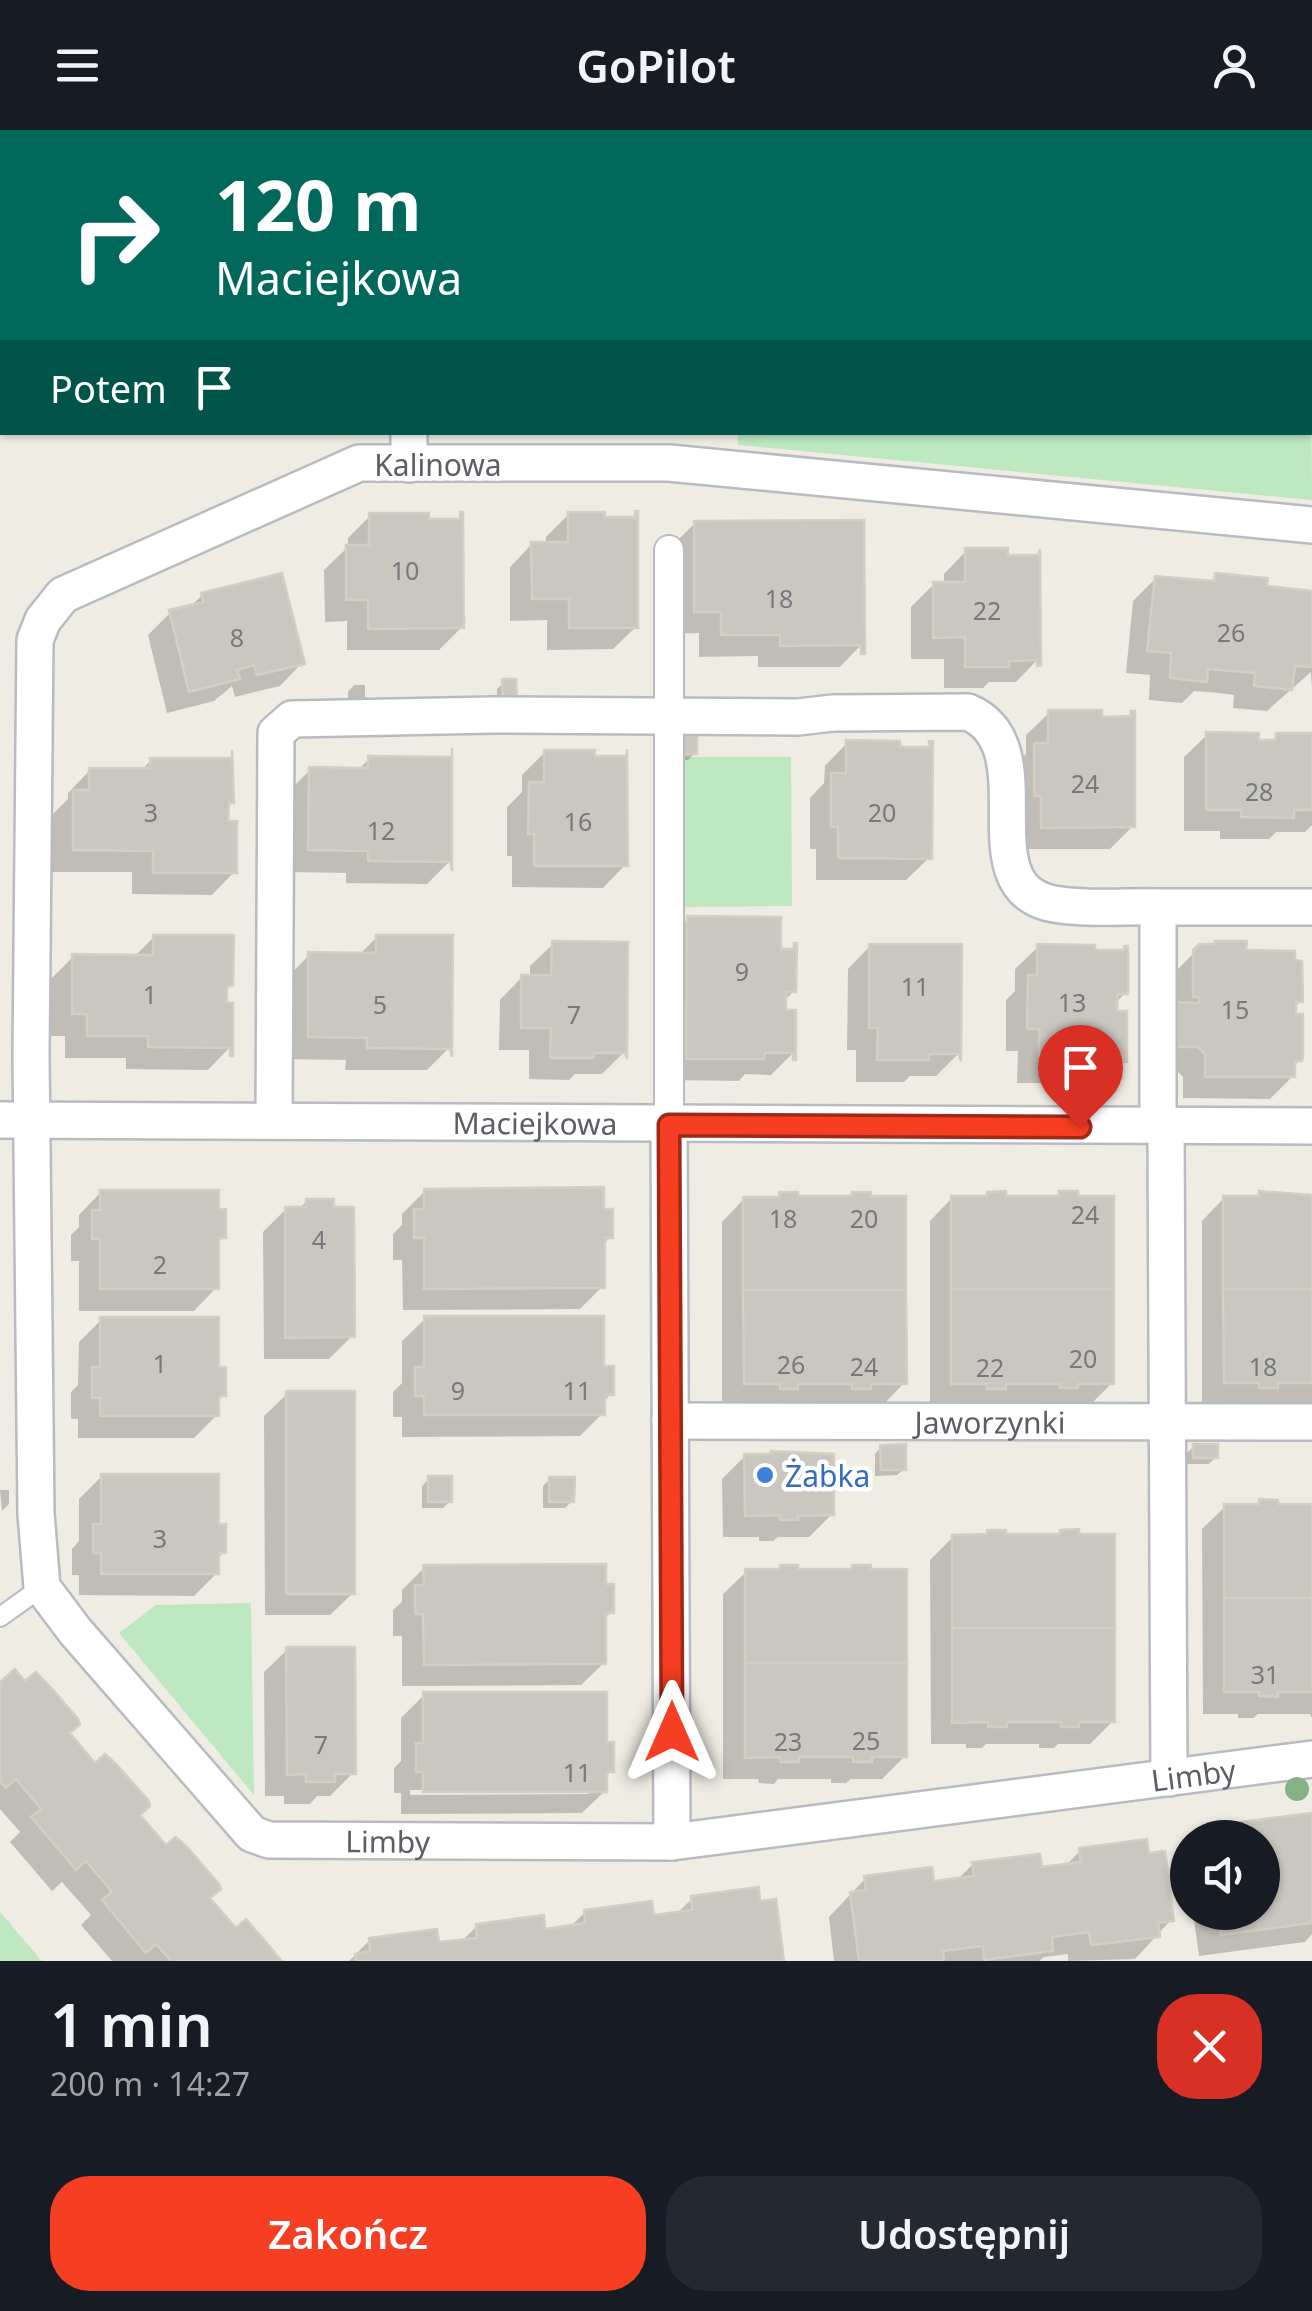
<!DOCTYPE html>
<html lang="pl">
<meta charset="utf-8">
<style>
:root{--surface:#171b24;--page:#242831;--text:#f1f3f6;--muted:#9ea1a6;--accent:#f63e22}
body{margin:0;font-family:"Noto Sans",sans-serif;background:var(--page);color:var(--text);height:100vh;display:flex;flex-direction:column;font-size:38px;white-space:nowrap}
*{box-sizing:border-box;margin:0}
p{font-size:32px;color:var(--muted)}
.icon{flex:none;width:55px;height:55px;fill:none;stroke:currentColor;stroke-width:2;stroke-linecap:round;stroke-linejoin:round}
.map{position:relative;height:1831px;overflow:hidden}
.sheet{display:flex;flex-direction:column;background:var(--surface);flex:1}
.sheet>*{flex:none}
.guide{position:absolute;left:0px;top:0px;width:1312px;height:305px;box-shadow:0 2px 8px #0004;background:#00695c;color:#fff;overflow:hidden}
.tools{position:absolute;left:1170px;top:1690px;display:grid;gap:20px}
.tools a{display:grid;place-items:center;width:110px;height:110px;border-radius:50%;background:var(--surface);box-shadow:0 2px 8px #0004;font-size:50px}
.pin{position:absolute;display:grid;place-items:center;width:85px;height:85px;color:#fff;margin:-102px -42px;border-radius:50% 50% 50% 0;rotate:-45deg;box-shadow:0 0 10px #0007}
.pin .icon{rotate:45deg}
.me{position:absolute;width:110px;margin:-55px;rotate:0deg;stroke-linejoin:round;filter:drop-shadow(0 0 8px #0008)}
.turn{display:flex;align-items:center;gap:35px;height:210px;padding:0 50px;font-size:45px}
.turn .icon{width:130px;height:130px;stroke-width:2.5}
.turn b{display:block;font-size:70px;line-height:85px}
.then{display:flex;align-items:center;height:95px;padding:0 50px;background:#0003;gap:20px;font-size:38px}
.round{display:grid;place-items:center;flex:none;width:105px;height:105px;border-radius:40px;background:var(--page)}
.overview{display:flex;align-items:center;justify-content:space-between;height:170px;padding:0 50px}
h1{font-size:60px;font-weight:600;line-height:75px}
.primary-button{display:flex;gap:20px;margin-top:auto;padding:20px 50px}
.primary-button a{flex:1;height:115px;border-radius:40px;background:var(--accent);color:#fff;font-size:40px;font-weight:600;line-height:115px;text-align:center}
.primary-button a+a{background:var(--page);color:var(--text)}
header{display:flex;justify-content:space-between;align-items:center;height:130px;padding:0 50px;background:var(--surface);font-size:45px;font-weight:600}
.map>svg:first-child{display:block}
.green{fill:#bde8c0}
.shadow{fill:#0003;fill-rule:evenodd}
.lines{fill:none;stroke-linecap:round;stroke-linejoin:round}
.stream{stroke:#a3d2ff;stroke-width:10}
.building{fill:#cac7c0;stroke:#d4cfc1;stroke-width:2.5}
.service-casing{stroke:#b8bbc0;stroke-width:22}
.pedestrian-casing{stroke:#b8bbc0;stroke-width:32}
.minor-casing{stroke:#b8bbc0;stroke-width:40}
.service{stroke:#fff;stroke-width:18}
.pedestrian{stroke:#fff;stroke-width:28}
.minor{stroke:#fff;stroke-width:35}
.tree{fill:#85b284}
.route-casing{stroke:#a02816;stroke-width:25}
.route{stroke:#f63e22;stroke-width:18}
.shop-dot{fill:#3f7fe0;stroke:#fff;stroke-width:4}
.labels{text-anchor:middle;dominant-baseline:central;stroke-width:9;stroke-linejoin:round;paint-order:stroke}
.number-label{font-size:25px;fill:#77797c}
.street-label{font-size:30px;fill:#5b5f65;stroke:#fff}
.shop-label{font-size:30px;fill:#366cbe;stroke:#fff;text-anchor:start}
</style>
<header><svg class="icon" aria-label="menu" viewBox="0 0 24 24"><path d="M4 6h16M4 12h16M4 18h16"/></svg>GoPilot<svg class="icon" aria-label="person" viewBox="0 0 24 24"><circle cx="12" cy="8" r="4"/><path d="M4 21q1-7 8-7t8 7"/></svg></header>
<div class="map">
<svg width="1312" height="1831" viewBox="0 0 1312 1831">
<rect width="100%" height="100%" fill="#efede3"/>
<path class="green" d="M0,0H417L2,2L0,179Z
M1310,89L1312,370L738,315V302H1310Z
M680,627H791L792,776L680,777Z
M251,1473L254,1665L119,1503L156,1475Z
M0,1782L42,1831H0Z"/>
<path class="shadow" d="M937,0H1019L935,2Z
M1272,0H1312L1310,63V2H1269Z
M569,384L636,497L613,519L547,520V490L510,491V437L532,414H546V407Z
M370,386L462,497L439,520H347V491L325,492L324,440L348,417V408Z
M695,393L862,514L840,537H758V526L699,527V503L673,504L672,416Z
M966,421L1038,529L1016,552H989L983,558H944V529H911V477L934,454H944V444Z
M1216,446L1264,458L1312,463V560L1311,542L1267,581L1233,578L1234,565L1219,563L1194,561L1182,573L1149,570L1150,545L1126,543L1133,471L1156,448L1209,453Z
M202,465L302,533L280,556L235,567L232,556L214,571L167,583L148,505L170,483L189,478Z
M504,552H514L497,578V559Z
M354,555H365V573L348,581V562Z
M1049,583L1133,696L1110,719H1019L1012,638L1026,624V605Z
M684,604L695,623L688,630H677V611Z
M1207,605L1270,613L1278,605H1312V695L1305,702H1276L1269,709H1220V701H1184V627Z
M847,613L929,728L906,750H816V719H810V668L824,653L825,636Z
M545,622L625,735L603,758L512,757V726H507V677L522,662V645Z
M369,629L450,731L427,754L346,753V743L287,742L288,662L310,640H358Z
M151,630L232,672L226,678L234,742L212,765L132,764V742H51L52,685L68,669V663L90,640L141,641Z
M688,789L778,821L794,861L783,872L794,922L771,945L745,944L739,951L665,950V811Z
M154,807L231,855L225,861L230,917L208,940L126,939V928H65V906H51V849L73,827H134Z
M377,807L449,918L427,940H345L346,930L286,929L287,848L309,825H359Z
M553,814L624,922L602,944H575L569,950L529,949V920H499L500,870L522,847H530V836Z
M870,816L959,923L936,946H910L904,952H856V920H847L848,839Z
M1201,816L1244,822L1301,871L1294,878L1300,930L1293,937V946L1270,969L1183,968V947L1175,939L1171,846Z
M1038,817L1125,863L1115,874L1125,924L1102,947H1076L1070,953H1017L1018,921H1006V870L1015,861V839Z
M425,1061L611,1107L602,1115V1157L580,1179L403,1180L402,1130H393V1104L402,1095V1084Z
M101,1062L217,1082L223,1107L216,1114V1158L194,1181H79V1131H71V1105L79,1097V1085Z
M780,1064L795,1069H849L853,1064L904,1253L882,1276H722V1092L744,1069H776Z
M988,1064L1003,1068H1056L1060,1064L1112,1253L1089,1276H930V1091L952,1068L983,1069Z
M1260,1064L1312,1068V1279L1202,1275V1091L1224,1068H1256Z
M307,1071L352,1206L329,1229H264L263,1102L286,1079H299Z
M425,1189L602,1239L611,1264L602,1273V1284L580,1306L402,1307V1287H393V1262L402,1253V1211Z
M101,1190L217,1239L223,1265L217,1272V1285L194,1308H78V1289H71V1262L78,1255L79,1212Z
M287,1264L353,1463L330,1485H265L264,1286Z
M1194,1316L1216,1327L1209,1334H1187V1323Z
M881,1317L904,1339L897,1345L875,1346V1324Z
M745,1326L832,1384L809,1407H778L773,1411H759V1407H723L722,1349Z
M102,1346L217,1396L224,1422L217,1429V1443L194,1466L79,1465V1445H72V1419L79,1411V1369Z
M429,1349L450,1371L443,1378H422V1356Z
M550,1349L572,1371L565,1378H543V1356Z
M0,1360H9V1374L2,1381Z
M1260,1372L1275,1376H1312V1588L1310,1584H1258L1253,1588H1238V1584H1203L1202,1399L1225,1377H1255Z
M988,1402L1004,1407L1057,1406L1061,1402L1113,1591L1090,1614H1058L1054,1618H1039V1614H986L982,1618H966V1614H931L930,1430L953,1407H984Z
M781,1437L796,1442H849L853,1437L905,1626L882,1649H851L846,1653H831V1649H778L774,1654L759,1653L758,1649H723V1464L746,1442H777Z
M424,1438L603,1457L611,1482L604,1490V1533L581,1555L402,1556V1506H393V1480L402,1472V1460Z
M287,1520L353,1643L330,1666H317L310,1674H284V1666H265L264,1542Z
M0,1555L67,1604L235,1801L280,1831H112L81,1795L91,1785L62,1752L52,1761L10,1712L20,1702L0,1679Z
M424,1565L605,1614L612,1640L605,1648V1661L582,1683L401,1684V1663H394V1638L401,1631V1588ZM593,1659L588,1664L410,1665V1660Z
M1312,1685V1804L1305,1812L1199,1826L1193,1782H1262V1708H1212L1225,1697Z
M1080,1721L1147,1726L1171,1790L1135,1829L1068,1831V1824L1044,1827L1039,1831H834L829,1787L865,1749L932,1754L957,1750L973,1734L1040,1740L1064,1737Z
M692,1769L758,1774L782,1831H349L370,1810L436,1815L461,1812L477,1796L543,1802L569,1798L585,1782L652,1787L676,1784Z"/>
<g class="lines">
<path class="stream" d="M1310,238H1312"/>
</g>
<path class="building" d="M635,381H638V498H569V469H532L531,412H568V382H605V387H635Z
M460,382H463L464,498L368,499V470H346V415H369V383H429V389H460Z
M864,390L865,524H861V515L780,516V505H721V482H694V391Z
M965,418H1008V425H1038L1040,419L1041,536H1037V530L1009,531V537H965V507L933,508V452H965Z
M282,443L305,534L257,545L254,535L237,540L240,549L189,562L169,480L203,472L201,463Z
M1215,443L1268,448L1267,456L1312,461V537L1295,536L1292,560L1254,556L1255,543L1243,542L1208,539L1207,552L1170,548L1171,523L1147,521L1155,446L1214,451Z
M502,549H516L517,572H503Z
M1048,580H1102V587L1131,586V581H1135V697L1041,698V666H1034V613H1048Z
M683,602H697V624H683Z
M1206,602L1259,603V610H1276V603H1312V680H1294V688L1241,687L1242,680H1206Z
M846,610L900,611V617H929V611H933L932,729L838,728V697H831V643H846Z
M452,618V741L451,732L368,731V721L308,720L309,637L368,638V626L452,627Z
M627,619L628,736H534V704H528L529,652H544V620H595V626H627Z
M232,620L234,673H229L228,691H237V743H153V721L73,720V660H89V638H150V628H232Z
M687,786L781,787V819H794V813H797L796,862H786V880H796V930H793V923H765L764,929H686Z
M153,805H234L233,856H227V873H233V926H230V918L148,917V906H87V884H72V824L153,825Z
M376,805H453L452,927L450,919L367,918V908L308,907V822L376,823Z
M552,811L628,812L627,929L625,923H594V928H550L551,898H521V845H551Z
M1215,811H1247L1246,820L1295,821V830L1302,831L1303,872H1296V884H1303V925L1302,931H1295V947H1205V924L1198,917H1174V872L1199,873V867H1193V820L1199,814H1215Z
M869,814H962L961,931L959,924H929V930H877L878,898H869Z
M1037,814L1095,815V820H1124V816H1128V864H1118L1117,881H1127V932H1124V925H1095V931H1039V899H1027L1028,845H1037Z
M604,1057V1079H613V1108H605V1158L424,1159V1108H414V1079H424V1059Z
M100,1060H219V1079H226V1108H219V1159H100V1109H92V1080H100Z
M1006,1061V1066H1059V1061H1078V1066H1114V1159H951V1066H987V1062Z
M1259,1061L1312,1065V1159H1223V1066H1259Z
M779,1062H798V1066H852V1062H871V1066H906V1160H743V1067H779Z
M306,1069H334V1077H354L355,1207L285,1208V1077H306Z
M951,1159H1114V1254H1078V1258H1060V1254H1006V1259H987V1254H951Z
M1223,1159H1312V1253H1278V1258H1259V1253H1224Z
M743,1160H906L907,1254H871V1259H852V1254H798V1259H780V1254H744Z
M424,1186H604V1236H614V1265H605V1285H424V1266H415V1237H424Z
M100,1187H219V1237H226V1266H219V1286H100V1268H92V1237H100Z
M286,1261H355V1464H286Z
M906,1314V1340H881L880,1315Z
M1193,1314H1218V1328H1193Z
M771,1321L834,1324V1385L798,1386V1390H780V1385L745,1386L744,1324H771Z
M101,1344H219V1394H226V1423H219V1444H101V1423H93V1394H101Z
M428,1346H452V1372H428Z
M549,1347H575L574,1372H549Z
M1259,1369L1278,1370V1374H1312V1468H1224V1374H1259Z
M1079,1399V1404H1115V1498H952V1405L987,1404V1400H1006V1404H1060V1400Z
M606,1434V1454H614V1483H606V1534L424,1535L423,1484H415V1455H424L423,1435Z
M780,1435H798V1439H852V1435H871V1439H907V1533H745V1439H780Z
M1224,1468H1312V1562H1278V1567L1259,1566V1562H1224Z
M952,1498H1115V1592H1079V1597H1061V1592H1007V1597H988V1592L952,1593Z
M286,1517H355L356,1644H335V1652H306V1644L287,1645Z
M745,1533H907V1627H872V1632H853V1627H799V1632H781L780,1627L745,1628Z
M15,1539L25,1551L36,1542L55,1562L78,1589L80,1594L70,1603L95,1633L105,1624L116,1634L149,1671L150,1676L140,1685L166,1715L176,1707L188,1718L219,1754L221,1759L210,1768L236,1798L246,1789L282,1831H171L156,1814L146,1823L102,1770L112,1762L86,1731L76,1740L31,1687L41,1679L16,1649L6,1658L0,1651V1552Z
M423,1562H607V1612H614V1642H607V1662H423V1642H416V1613H423Z
M1312,1683V1793L1221,1805L1218,1782H1262V1708L1208,1706L1225,1703L1224,1694Z
M1147,1709L1149,1723L1165,1721L1174,1791L1158,1793L1160,1807L1091,1815L1089,1802L1052,1807L1053,1821L984,1830L983,1816L943,1821L944,1831H859L850,1762L866,1760L864,1746L932,1737L934,1751L974,1746L972,1732L1040,1724L1042,1737L1081,1732L1079,1718Z
M759,1757L760,1771L776,1769L784,1831H356L355,1824L370,1821L369,1808L437,1799L439,1812L477,1808L476,1794L544,1785L545,1799L585,1793L584,1780L652,1771L654,1785L692,1780L691,1766Z"/>
<g class="lines">
<defs>
<path id="service" d="M0,1487L42,1457"/>
<path id="pedestrian" d="M669,420V995"/>
<g id="minor">
<path d="M409,302V334"/>
<path id="s1" d="M1312,395L669,333H359L63,465L43,490L35,510L31,925L36,1384L42,1457L75,1501L252,1704L269,1710L672,1712L1312,1629"/>
<path id="s2" d="M0,990L1312,996"/>
<path d="M274,991L276,603L292,589L493,585L798,587L833,583L968,582C1048,616 966,752 1049,773C1080,780 1126,776 1158,777"/>
<path d="M669,995L672,1712"/>
<path d="M1158,997V777H1312"/>
<path d="M1166,997L1169,1648"/>
<path id="s3" d="M670,1291L1312,1292"/>
</g>
</defs>
<use href="#service" class="service-casing"/>
<use href="#pedestrian" class="pedestrian-casing"/>
<use href="#minor" class="minor-casing"/>
<use href="#service" class="service"/>
<use href="#pedestrian" class="pedestrian"/>
<use href="#minor" class="minor"/>
</g>
<circle class="tree" cx="1297" cy="1659" r="12"/>
<g class="lines">
<defs>
<path id="route" d="M672,1602L669,995L1080,997"/>
</defs>
<use href="#route" class="route-casing"/>
<use href="#route" class="route"/>
</g>
<circle class="shop-dot" cx="765" cy="1345" r="10"/>
<g class="labels">
<g class="number-label">
<text x="405" y="440">10</text>
<text x="779" y="468">18</text>
<text x="987" y="480">22</text>
<text x="1231" y="502">26</text>
<text x="237" y="507">8</text>
<text x="1085" y="653">24</text>
<text x="1259" y="661">28</text>
<text x="151" y="682">3</text>
<text x="882" y="682">20</text>
<text x="578" y="691">16</text>
<text x="381" y="700">12</text>
<text x="742" y="841">9</text>
<text x="915" y="856">11</text>
<text x="150" y="864">1</text>
<text x="1072" y="872">13</text>
<text x="380" y="874">5</text>
<text x="1235" y="879">15</text>
<text x="574" y="884">7</text>
<text x="1085" y="1084">24</text>
<text x="783" y="1088">18</text>
<text x="864" y="1088">20</text>
<text x="319" y="1109">4</text>
<text x="160" y="1134">2</text>
<text x="1083" y="1228">20</text>
<text x="160" y="1233">1</text>
<text x="791" y="1234">26</text>
<text x="864" y="1236">24</text>
<text x="1263" y="1236">18</text>
<text x="990" y="1237">22</text>
<text x="458" y="1260">9</text>
<text x="577" y="1260">11</text>
<text x="160" y="1408">3</text>
<text x="1265" y="1544">31</text>
<text x="866" y="1610">25</text>
<text x="788" y="1611">23</text>
<text x="321" y="1614">7</text>
<text x="577" y="1642">11</text>
</g>
<g class="street-label">
<text x="438" y="334">Kalinowa</text>
<text stroke="none"><textPath href="#s2" startOffset="535">Maciejkowa</textPath></text>
<text stroke="none"><textPath href="#s3" startOffset="320">Jaworzynki</textPath></text>
<text stroke="none"><textPath href="#s1" startOffset="3552">Limby</textPath></text>
<text stroke="none"><textPath href="#s1" startOffset="2742">Limby</textPath></text>
</g>
<g class="shop-label">
<text x="785" y="1345">Żabka</text>
</g>
</g>
</svg>
<div class="tools">
<a><svg class="icon" aria-label="sound" viewBox="0 0 24 24"><path d="M4 9h4l5-4v14l-5-4H4zM17 9q2 3 0 6"/></svg></a>
</div>
<div class="pin" style="left:1080px;top:997px;background:#d93025"><svg class="icon" aria-label="arrive" viewBox="0 0 24 24"><path d="M6 21V4h12l-3 4 3 4H6"/></svg></div>
<svg class="me" style="left:672px;top:1602px" viewBox="-20 -20 40 40"><path d="M0-17L14 15 0 8-14 15z" fill="#f63e22" stroke="#fff" stroke-width="4"/></svg>
<div class="guide">
<div class="turn"><svg class="icon" aria-label="right" viewBox="0 0 24 24"><path d="M7 20v-9h11M14 6l5 5-5 5"/></svg><div><b>120 m</b>Maciejkowa</div></div>
<div class="then">Potem<svg class="icon" aria-label="arrive" viewBox="0 0 24 24"><path d="M6 21V4h12l-3 4 3 4H6"/></svg></div>
</div>
</div>
<section class="sheet">
<div class="overview"><div><h1>1 min</h1><p>200 m · 14:27</p></div><a class="round" style="background:#d93025;color:#fff"><svg class="icon" aria-label="close" viewBox="0 0 24 24"><path d="M6 6l12 12M18 6L6 18"/></svg></a></div>
<div class="primary-button"><a>Zakończ</a><a>Udostępnij</a></div>
</section>
